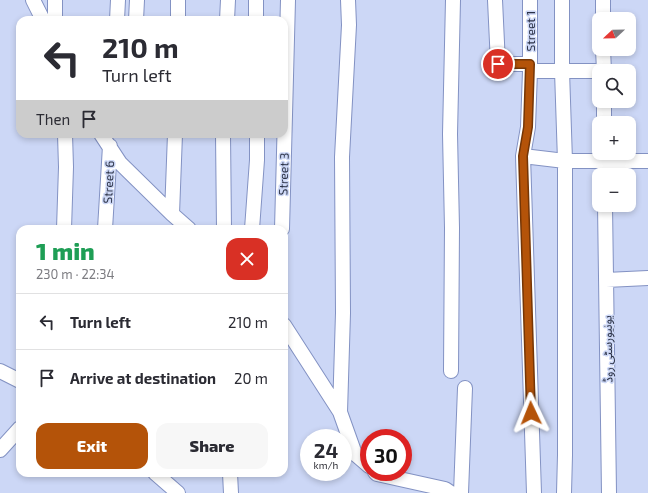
<!DOCTYPE html>
<meta charset="utf-8">
<style>
:root{--surface:#fff;--page:#f7f7f7;--text:#2b2b33;--muted:#7c7c81;--line:#e1e1e2;--accent:#b45309}
body{margin:0;font-family:"Exo 2","Noto Sans Arabic",sans-serif;background:var(--page);color:var(--text);height:100vh;display:flex;flex-direction:column;font-size:15px;white-space:nowrap}
*{box-sizing:border-box;margin:0}
p{font-size:13px;color:var(--muted)}
.icon{flex:none;width:22px;height:22px;fill:none;stroke:currentColor;stroke-width:2;stroke-linecap:round;stroke-linejoin:round}
.map{position:relative;flex:1;overflow:hidden}
.side{position:absolute;left:16px;top:225px;width:272px;height:252px;display:flex;flex-direction:column;background:var(--surface);border-radius:12px;box-shadow:0 2px 6px #0003}
.side>*{flex:none}
.banner{position:absolute;left:16px;top:16px;width:272px;height:122px;border-radius:12px;box-shadow:0 2px 6px #0003;background:#fff;color:var(--text);overflow:hidden}
.needle{width:26px;rotate:248deg}
.buttons{position:absolute;left:592px;top:12px;display:grid;gap:8px}
.buttons a{display:grid;place-items:center;width:44px;height:44px;border-radius:8px;background:var(--surface);box-shadow:0 2px 6px #0003;font-size:20px}
.speed{position:absolute;left:300px;top:429px;display:flex;gap:8px;font-size:20px;font-weight:700;text-align:center}
.speed>*{display:grid;place-content:center;width:52px;height:52px;border-radius:50%;background:var(--surface);box-shadow:0 2px 6px #0003;line-height:1}
.speed small{font-size:10px;font-weight:400}
.speed .limit{border:6px solid #d22;background:#fff;color:#111}
.pin{position:absolute;display:grid;place-items:center;width:34px;height:34px;color:#fff;margin:-17px;border:2px solid #fff;border-radius:50%;box-shadow:0 1px 4px #0007}
.me{position:absolute;width:44px;margin:-22px;rotate:358deg;stroke-linejoin:round;filter:drop-shadow(0 0 3px #0008)}
.turn{display:flex;align-items:center;gap:14px;height:84px;padding:0 20px;font-size:18px}
.turn .icon{width:52px;height:52px;stroke-width:2.5}
.turn b{display:block;font-size:28px;line-height:34px}
.then{display:flex;align-items:center;height:38px;padding:0 20px;background:#0003;gap:8px;font-size:15px}
.round{display:grid;place-items:center;flex:none;width:42px;height:42px;border-radius:12px;background:var(--page)}
.head{display:flex;align-items:center;justify-content:space-between;height:68px;padding:0 20px}
h1{font-size:24px;font-weight:800;line-height:30px;color:#1e9e55}
.button{display:flex;gap:8px;margin-top:auto;padding:8px 20px}
.button a{flex:1;height:46px;border-radius:12px;background:var(--accent);color:#fff;font-size:16px;font-weight:800;line-height:46px;text-align:center}
.button a+a{background:var(--page);color:var(--text)}
ul{padding:0;list-style:none}
li{display:flex;align-items:center;gap:12px;height:56px;padding:0 20px;border-top:1px solid var(--line)}
li div{flex:1}
li b{display:block;font-size:15px}
li em{font-style:normal}
.map>svg:first-child{display:block}
.lines{fill:none;stroke-linecap:round;stroke-linejoin:round}
.minor-casing{stroke:#8392c3;stroke-width:16}
.minor{stroke:#fff;stroke-width:14}
.route-casing{stroke:#753606;stroke-width:10}
.route{stroke:#b45309;stroke-width:7}
.labels{text-anchor:middle;dominant-baseline:central;stroke-width:3;stroke-linejoin:round;paint-order:stroke}
.street-label{font-size:12px;fill:#2b3246;stroke:#ccd7f6}
</style>
<div class="map">
<svg width="648" height="493" viewBox="0 0 648 493">
<rect width="100%" height="100%" fill="#ccd7f6"/>
<g class="lines">
<defs>
<path id="minor" d="M33,0L43,20
M55,0V20
M256,0V20
M495,0L498,64H530
M530,0V71L528,127L523,156L534,493
M562,0V71L565,161V455L564,493
M603,0V19
M117,20L118,0
M136,20L137,0
M178,20V0
M227,20L228,0
M603,49L604,71
M530,71H599
M604,101V123
M101,134L120,163L172,214L189,229
M223,134L224,229
M604,153L605,175
M523,156L565,161H648
M605,205L609,493
M172,214L175,134
M64,229L66,167L65,134
M105,229L110,146
M252,229L257,160V134
M282,229L288,0
M606,280L648,278
M284,325L340,412L355,454L369,466
M0,371L20,381
M451,371L452,228L450,134L453,0
M340,412L343,313L342,157L349,25L348,0
M0,450L20,428
M375,472L377,474L445,489L451,493
M155,473L178,493
M230,473L231,493
M461,493L465,388"/>
</defs>
<use href="#minor" class="minor-casing"/>
<use href="#minor" class="minor"/>
</g>
<g class="lines">
<defs>
<path id="route" d="M498,64H530L528,127L523,156L531,413"/>
</defs>
<use href="#route" class="route-casing"/>
<use href="#route" class="route"/>
</g>
<g class="labels">
<g class="street-label">
<text transform="translate(530 31) rotate(-90)">Street 1</text>
<text transform="translate(283 174) rotate(-88)">Street 3</text>
<text transform="translate(108 182) rotate(-87)">Street 6</text>
<text transform="translate(607 349) rotate(-91)">یونیورسٹی روڈ</text>
</g>
</g>
</svg>
<div class="buttons">
<a><svg class="needle" viewBox="-14 -14 28 28"><path d="M0-13l5 13h-10z" fill="#e53935"/><path d="M0 13l5-13h-10z" fill="#7c7c81"/></svg></a>
<a><svg class="icon" aria-label="search" viewBox="0 0 24 24"><circle cx="10" cy="10" r="6"/><path d="M15 15l6 6"/></svg></a>
<a>+</a>
<a>−</a>
</div>
<div class="speed"><div>24<small>km/h</small></div><div class="limit">30</div></div>
<div class="pin" style="left:498px;top:64px;background:#d93025"><svg class="icon" aria-label="arrive" viewBox="0 0 24 24"><path d="M6 21V4h12l-3 4 3 4H6"/></svg></div>
<svg class="me" style="left:531px;top:413px" viewBox="-20 -20 40 40"><path d="M0-17L14 15 0 8-14 15z" fill="#b45309" stroke="#fff" stroke-width="4"/></svg>
<div class="banner">
<div class="turn"><svg class="icon" aria-label="left" viewBox="0 0 24 24"><path d="M17 20v-9H6M10 6l-5 5 5 5"/></svg><div><b>210 m</b>Turn left</div></div>
<div class="then">Then<svg class="icon" aria-label="arrive" viewBox="0 0 24 24"><path d="M6 21V4h12l-3 4 3 4H6"/></svg></div>
</div>
<section class="side">
<div class="head"><div><h1>1 min</h1><p>230 m · 22:34</p></div><a class="round" style="background:#d93025;color:#fff"><svg class="icon" aria-label="close" viewBox="0 0 24 24"><path d="M6 6l12 12M18 6L6 18"/></svg></a></div>
<ul>
<li><svg class="icon" aria-label="left" viewBox="0 0 24 24"><path d="M17 20v-9H6M10 6l-5 5 5 5"/></svg><div><b>Turn left</b></div><em>210 m</em></li>
<li><svg class="icon" aria-label="arrive" viewBox="0 0 24 24"><path d="M6 21V4h12l-3 4 3 4H6"/></svg><div><b>Arrive at destination</b></div><em>20 m</em></li>
</ul>
<div class="button"><a>Exit</a><a>Share</a></div>
</section>
</div>
